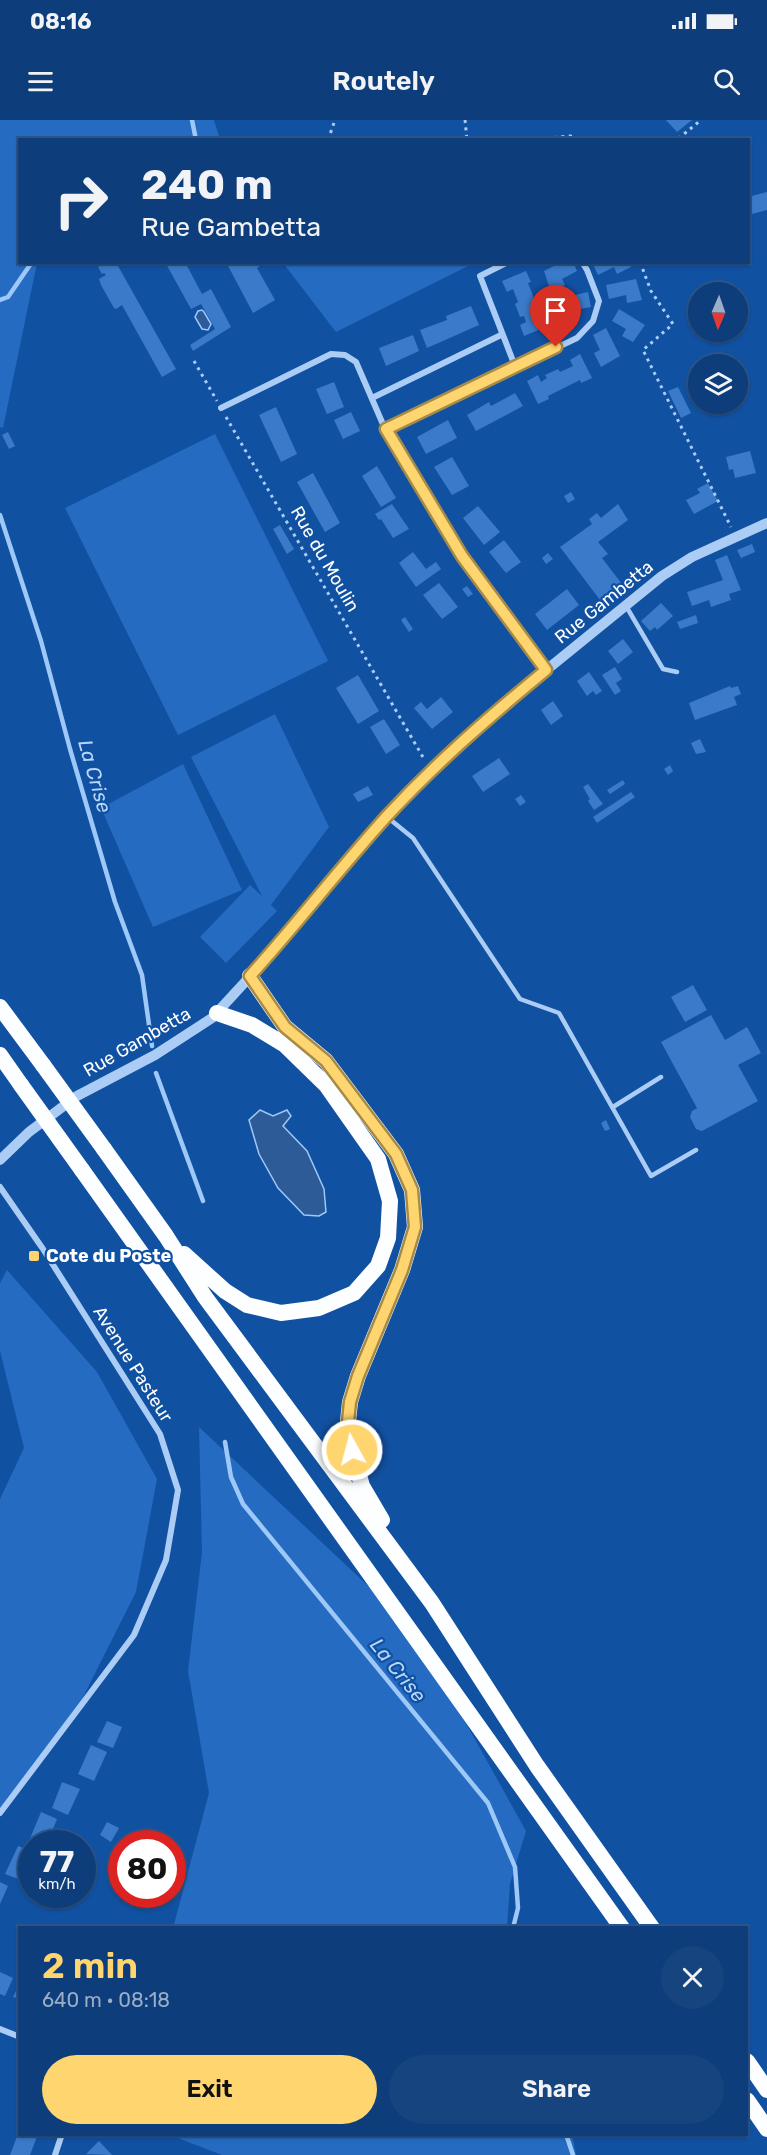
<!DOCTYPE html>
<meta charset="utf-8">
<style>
:root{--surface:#0d3d7a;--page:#16447f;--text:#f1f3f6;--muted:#9aaec7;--line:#2d568b;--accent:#ffd56f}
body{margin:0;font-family:Rubik,sans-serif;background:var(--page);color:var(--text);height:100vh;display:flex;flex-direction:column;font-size:22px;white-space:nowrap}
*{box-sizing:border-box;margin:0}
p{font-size:20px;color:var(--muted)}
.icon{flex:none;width:33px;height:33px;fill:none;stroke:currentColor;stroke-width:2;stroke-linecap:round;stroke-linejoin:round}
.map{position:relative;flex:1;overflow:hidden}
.drawer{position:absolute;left:18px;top:1806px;width:730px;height:210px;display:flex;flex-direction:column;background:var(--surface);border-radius:0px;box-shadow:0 2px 4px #0004,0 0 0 2px var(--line)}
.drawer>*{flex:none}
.banner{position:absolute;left:18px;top:18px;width:732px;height:126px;border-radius:0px;box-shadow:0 2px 4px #0004,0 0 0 2px var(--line);background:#0d3d7a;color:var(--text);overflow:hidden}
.needle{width:39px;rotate:182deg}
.tools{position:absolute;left:688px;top:162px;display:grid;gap:12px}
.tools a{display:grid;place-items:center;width:60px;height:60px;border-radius:50%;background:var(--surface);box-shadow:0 2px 4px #0004,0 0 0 2px var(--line);font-size:30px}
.speed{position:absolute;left:18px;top:1710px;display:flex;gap:12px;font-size:30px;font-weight:700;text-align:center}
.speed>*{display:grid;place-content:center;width:78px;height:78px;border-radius:50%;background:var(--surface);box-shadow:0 2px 4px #0004,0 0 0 2px var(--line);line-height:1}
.speed small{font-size:15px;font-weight:400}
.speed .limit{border:9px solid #d22;background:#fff;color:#111}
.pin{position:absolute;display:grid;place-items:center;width:51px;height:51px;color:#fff;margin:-62px -26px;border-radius:50% 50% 50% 0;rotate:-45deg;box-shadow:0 0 6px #0007}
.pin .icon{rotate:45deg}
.me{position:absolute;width:66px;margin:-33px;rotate:353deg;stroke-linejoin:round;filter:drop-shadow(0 0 4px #0008)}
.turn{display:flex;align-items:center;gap:21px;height:126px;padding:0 24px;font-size:27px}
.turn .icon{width:78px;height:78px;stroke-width:2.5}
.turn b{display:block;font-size:42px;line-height:51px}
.round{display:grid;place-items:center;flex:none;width:63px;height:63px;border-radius:32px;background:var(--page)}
.overview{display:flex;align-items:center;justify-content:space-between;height:102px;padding:0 24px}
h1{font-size:36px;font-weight:600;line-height:45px;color:var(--accent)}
.cta{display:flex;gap:12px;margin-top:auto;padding:12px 24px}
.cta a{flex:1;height:69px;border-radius:36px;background:var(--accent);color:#111;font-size:24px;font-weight:600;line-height:69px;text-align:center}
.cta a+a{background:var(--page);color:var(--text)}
.status{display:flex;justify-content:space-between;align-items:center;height:42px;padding:0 30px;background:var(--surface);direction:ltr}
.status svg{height:16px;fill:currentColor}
header{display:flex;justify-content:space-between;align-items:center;height:78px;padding:0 24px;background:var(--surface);font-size:27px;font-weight:600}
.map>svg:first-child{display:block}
.green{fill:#246bc1}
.water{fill:#2d5b97;stroke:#9dc8f8;stroke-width:1.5}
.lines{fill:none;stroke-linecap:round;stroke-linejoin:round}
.stream{stroke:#9dc8f8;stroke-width:4.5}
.building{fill:#3a7ac8}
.path{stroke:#abcdf5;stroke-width:3;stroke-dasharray:3 4.5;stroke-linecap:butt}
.service{stroke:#abcdf5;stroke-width:4.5}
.minor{stroke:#abcdf5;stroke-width:6}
.tertiary{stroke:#abcdf5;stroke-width:10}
.trunk{stroke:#fcfeff;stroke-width:16}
.trunk-bridge{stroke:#fcfeff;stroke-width:16}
.route-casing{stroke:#a68a48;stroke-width:15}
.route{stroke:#ffd56f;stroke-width:10}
.poi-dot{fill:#ffd56f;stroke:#1151a2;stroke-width:2}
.labels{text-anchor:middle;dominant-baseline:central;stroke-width:4.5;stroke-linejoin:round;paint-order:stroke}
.street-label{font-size:18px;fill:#fff;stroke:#1151a2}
.poi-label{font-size:18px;font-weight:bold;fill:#fff;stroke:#1151a2;text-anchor:start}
.water-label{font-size:20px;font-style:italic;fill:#b8d7fb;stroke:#1151a2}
</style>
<div class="status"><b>08:16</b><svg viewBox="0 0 49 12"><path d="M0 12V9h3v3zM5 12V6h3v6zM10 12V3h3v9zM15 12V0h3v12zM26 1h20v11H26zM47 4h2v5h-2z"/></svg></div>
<header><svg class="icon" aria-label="menu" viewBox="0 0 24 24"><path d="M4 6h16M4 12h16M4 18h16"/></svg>Routely<svg class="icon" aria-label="search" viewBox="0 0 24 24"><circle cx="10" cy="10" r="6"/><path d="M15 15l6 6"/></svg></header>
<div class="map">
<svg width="767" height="2035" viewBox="0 0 767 2035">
<rect width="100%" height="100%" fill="#1151a2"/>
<path class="green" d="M0,0H214L220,19L20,20V142L37,143L3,308L0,307Z
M283,143H474L336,212Z
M215,314L328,541L178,615L65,388Z
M275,594L329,707L271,785L277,791L226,843L200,817L250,765L262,776L191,637Z
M183,644L242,770L153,807L101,688Z
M7,1150L97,1252L157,1359L136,1472L74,1595L0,1688V1379L24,1328L0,1231V1163Z
M199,1307L413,1508L526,1711L510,1764L507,1807L173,1808L209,1673L188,1551L202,1432Z
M170,2015H572L576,2035H222Z"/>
<path class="water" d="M202,190L204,192L211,204L208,210L202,209L195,197L198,191Z
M260,990L273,996L287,990L291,996L283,1006L307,1031L324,1069L326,1092L319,1096L304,1095L278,1068L259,1034L249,1000Z"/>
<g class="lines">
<path class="stream" d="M192,0L196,20
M0,180L8,177L32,142
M0,395L41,521L70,629L115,782L142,855L152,926
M156,953L203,1081
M225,1322L231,1357L243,1384L488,1683L515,1747L518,1788L513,1808
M566,2014L573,2035"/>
</g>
<path class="building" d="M666,0H692L677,12Z
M767,72V90L748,95V77Z
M106,142H127L118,146L176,249L162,257L122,185L116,189L114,188L101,165L99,159L106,155L104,153L102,154L98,147Z
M165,142H185L202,174L211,169L231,207L193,231L190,225L215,209L201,184L191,189Z
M226,142H266L257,148L275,180L253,193Z
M562,142H573L577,151L562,159L565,165L551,172L544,151Z
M592,142H628L631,147L617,154L614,147L598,155Z
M526,151L531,162L528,163L541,196L544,195L548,206L524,216L520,205L526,202L524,196L520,197L515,184L518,182L513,169L507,172L502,161Z
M636,159L642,180L627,183L626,175L609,179L606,165Z
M588,172L591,187L574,190L575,198L561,201L558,179Z
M471,186L479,205L427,228L420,210L447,200L446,196Z
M619,189L645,205L633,222L622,216L626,209L612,201Z
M606,208L620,236L601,247L594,233L600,230L593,215Z
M413,215L419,231L386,246L379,228Z
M580,234L592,258L581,263L580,260L548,276L549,279L538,284L527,261L538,255L541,262L547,258L545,255L558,249L560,252L573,246L570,240Z
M334,262L344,287L327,294L316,269Z
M678,267L691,293L681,298L668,271Z
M515,273L523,286L476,311L467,295L489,282L491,286Z
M276,287L297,334L281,342L259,295Z
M351,292L360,311L343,319L334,300Z
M448,300L457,318L426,334L417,317Z
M8,312L15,326L9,329L2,315Z
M750,331L756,353L735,358L733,349L729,350L726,337Z
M452,337L469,366L452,375L434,347Z
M377,346L396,378L381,387L362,356Z
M313,353L340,403L325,412L297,362Z
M708,363L718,381L694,394L686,380L700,373L697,369Z
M571,372L575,379L568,383L564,376Z
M392,384L409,409L393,418L381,399L379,400L375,394Z
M618,384L628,400L598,422L608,434L602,438L625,468L641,455L643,458L606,488L560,427L592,404L589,399L597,393L601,398Z
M478,386L500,412L484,425L463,398Z
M280,405L294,429L287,434L273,409Z
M504,420L521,442L506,453L489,432Z
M752,424L755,432L741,438L737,430Z
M413,432L426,449L436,442L441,449L416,467L399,443Z
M548,433L553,439L546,444L542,438Z
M727,435L741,470L729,474L731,480L711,487L709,480L692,486L687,472L723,460L715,440Z
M439,463L458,487L442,499L423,475Z
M467,466L473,474L468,477L462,469Z
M567,469L579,485L547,510L535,494Z
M661,483L673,496L657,510L655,507L650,511L641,501Z
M696,495L698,503L680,509L677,502Z
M405,497L413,509L409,512L401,500Z
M623,519L633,532L618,544L608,531Z
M615,547L622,559L616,563L621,571L615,575L602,555Z
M589,552L602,571L596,575L593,571L587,576L577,561Z
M358,555L379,591L358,604L336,568Z
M730,566L731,568L738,566L741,574L734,577L737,585L695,600L689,583Z
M441,577L453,592L432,609L414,588L421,582L427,589Z
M553,581L563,596L551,605L541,590Z
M384,599L400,625L386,634L370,607Z
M700,619L706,632L696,634L691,623Z
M499,638L510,654L483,672L472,656Z
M670,645L673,651L668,655L664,649Z
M623,660L625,664L610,674L607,670Z
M588,664L603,684L594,690L588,681L590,679L583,667Z
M368,666L373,675L358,682L353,674Z
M631,672L635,677L597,703L593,697Z
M521,675L526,682L520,686L515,679Z
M693,865L707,890L685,902L671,877Z
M711,895L725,920L747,907L761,933L738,945L758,981L702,1011L696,1009L690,997L692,991L697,988L661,922Z
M606,1000L610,1009L605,1011L601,1003Z
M107,1601L122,1607L113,1628L97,1622Z
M91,1625L107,1632L94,1661L78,1654Z
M62,1662L80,1669L68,1695L52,1688Z
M41,1692L57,1699L47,1724H36L29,1721Z
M107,1702L119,1708L111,1722L100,1715Z
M18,1726L32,1731V1737L21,1760L5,1754Z
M0,1762L8,1766L0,1784Z
M0,1852L13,1858L5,1876L0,1874Z
M20,1863V1879L13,1877Z
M18,2014H38L30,2035H10Z
M99,2021L112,2035L86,2034Z"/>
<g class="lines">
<path class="path" d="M465,0L467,20
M328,20L335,0
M524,20L570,16L584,20
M671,20L679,18L701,0
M640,142L651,171L673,204L643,230L731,407
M194,241L217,281
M226,297L424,639"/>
<path class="service" d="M626,486L663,549L677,552
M387,697L413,718L520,879L559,893L651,1056L696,1030
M613,987L661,957"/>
<path class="minor" d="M508,142L480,156L515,246
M372,278L501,215
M221,288L331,234L345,235L356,242L385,309L462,436L546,550
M385,309L577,218L593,201L599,181L587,150L582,142
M0,1067L43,1129L160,1314L178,1370L166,1440L134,1515L0,1693
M0,1909L20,1917
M55,2035L62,2014"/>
<path class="tertiary" d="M0,1040L29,1012L77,976L155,935L212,898L258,848L387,697L440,641L480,604L662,456L692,437L767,403"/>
<path class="trunk" d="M250,856L285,907L326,941L396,1034L412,1070L415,1107L402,1150L358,1256L350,1282L347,1311L362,1366L382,1400
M0,887L43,945
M0,935L21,965
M104,1029L166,1116L205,1177L432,1483L537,1646L652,1808
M82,1050L622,1808
M184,1134L225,1171L247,1185L281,1193L319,1188L354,1173L378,1146L388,1118L390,1081L378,1039L326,965L285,925L252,905L217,893
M747,1941L767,1970
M747,1980L767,2009"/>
<path class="trunk-bridge" d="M43,945L104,1029
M21,965L82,1050"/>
</g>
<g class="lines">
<defs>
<path id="route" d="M352,1330L347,1311L350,1282L358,1256L402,1150L415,1107L412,1070L396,1034L326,941L285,907L250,856C297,804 340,748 387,696C437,642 489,597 546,550L462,436L386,309L556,227"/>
</defs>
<use href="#route" class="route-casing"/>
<use href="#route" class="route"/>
</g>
<rect class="poi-dot" x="28" y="1130" width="12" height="12" rx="3"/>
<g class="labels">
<g class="street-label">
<text transform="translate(325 439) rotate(60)">Rue du Moulin</text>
<text transform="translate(604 482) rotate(-39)">Rue Gambetta</text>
<text transform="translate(137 922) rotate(-30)">Rue Gambetta</text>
<text transform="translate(133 1244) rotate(58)">Avenue Pasteur</text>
</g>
<g class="poi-label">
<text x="46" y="1136">Cote du Poste</text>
</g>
<g class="water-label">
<text transform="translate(95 656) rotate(74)">La Crise</text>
<text transform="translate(398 1550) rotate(51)">La Crise</text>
</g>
</g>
</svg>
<div class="tools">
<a><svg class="needle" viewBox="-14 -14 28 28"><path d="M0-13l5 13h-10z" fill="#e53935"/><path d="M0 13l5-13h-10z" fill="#9aaec7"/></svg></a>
<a><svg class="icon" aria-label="layers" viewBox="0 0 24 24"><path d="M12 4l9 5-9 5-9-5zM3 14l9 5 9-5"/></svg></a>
</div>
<div class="speed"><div>77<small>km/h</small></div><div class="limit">80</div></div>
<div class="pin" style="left:556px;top:227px;background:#d93025"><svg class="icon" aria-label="arrive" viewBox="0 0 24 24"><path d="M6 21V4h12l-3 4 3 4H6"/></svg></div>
<svg class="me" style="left:352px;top:1330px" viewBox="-20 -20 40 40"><circle r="17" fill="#ffd56f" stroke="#fff" stroke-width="3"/><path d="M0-11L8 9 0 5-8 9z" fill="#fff"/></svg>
<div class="banner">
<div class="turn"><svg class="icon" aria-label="right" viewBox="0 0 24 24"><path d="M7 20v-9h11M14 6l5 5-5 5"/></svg><div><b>240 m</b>Rue Gambetta</div></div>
</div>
<section class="drawer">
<div class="overview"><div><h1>2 min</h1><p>640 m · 08:18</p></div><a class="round"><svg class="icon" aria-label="close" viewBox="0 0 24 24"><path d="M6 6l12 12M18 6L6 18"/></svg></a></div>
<div class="cta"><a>Exit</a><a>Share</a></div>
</section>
</div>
